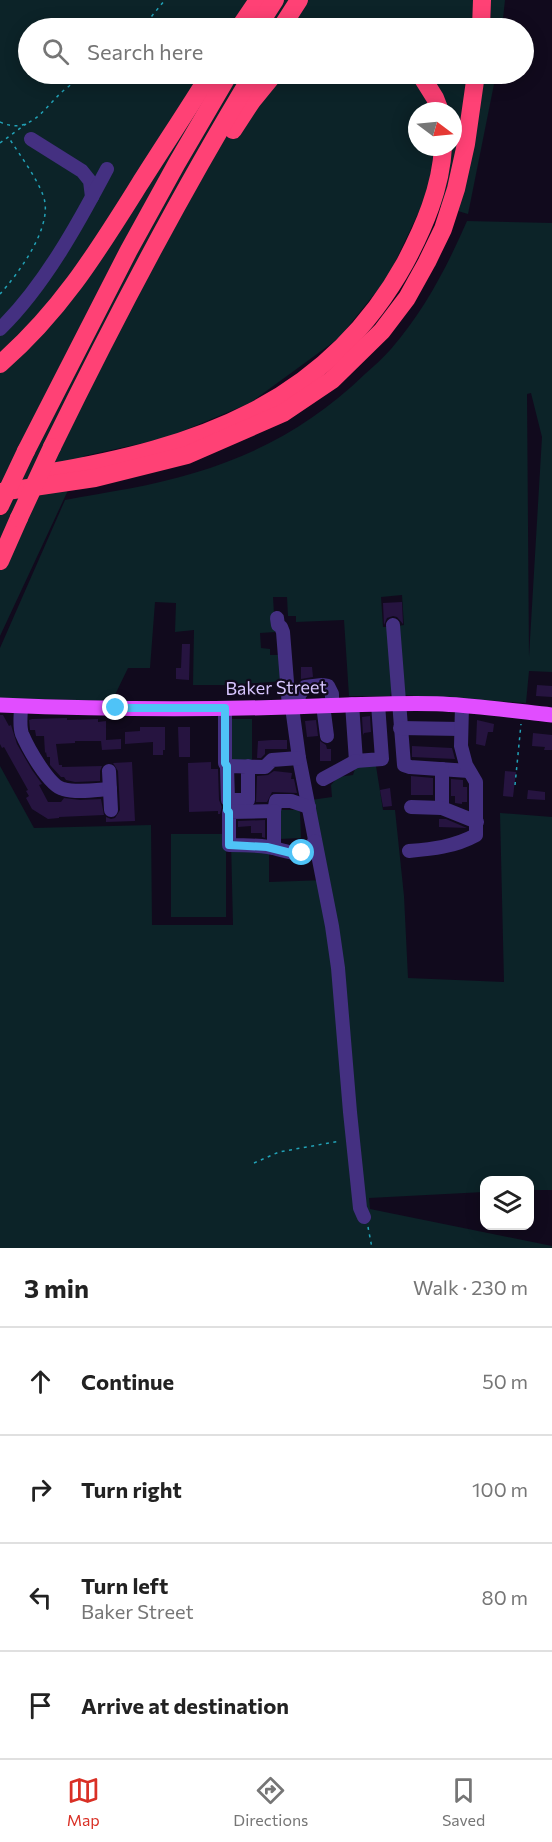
<!DOCTYPE html>
<html lang="en">
<head>
<meta charset="utf-8">
<style>
	:root { --surface:#fff; --page:#f2f2f2; --text:#222; --muted:#767676; --line:#e0e0e0; --accent:#d93025 }
	body { margin:0; font-family:Commissioner,sans-serif; background:var(--page); color:var(--text) }
	.controls { position:absolute; right:18px; bottom:18px; display:grid; overflow:hidden; border-radius:12px; box-shadow:0 3px 15px #0003 }
	.controls button { width:54px; height:54px; display:grid; place-items:center; padding:0; border:0; border-bottom:2px solid var(--line); background:var(--surface); color:var(--text); font:30px sans-serif }
	.compass { position:absolute; left:408px; top:102px; width:54px; height:54px; border-radius:50%; background:var(--surface); box-shadow:0 3px 15px #0003; rotate:106deg }
	.stop { position:absolute; width:18px; height:18px; margin:-14px; border:4px solid #4fc3f7; border-radius:50%; background:#fff }
	.stop.end { background:#4fc3f7; border-color:#fff; box-shadow:0 2px 6px #0008 }
	.list { margin:0; padding:0; list-style:none }
	h2 { display:flex; justify-content:space-between; align-items:center; height:78px; margin:0; padding:0 24px; font-size:26px }
	h2 small { font-size:20px; font-weight:400; color:var(--muted) }
	.list li { display:grid; grid-template-columns:39px 1fr auto; gap:18px; align-items:center; box-sizing:border-box; height:108px; padding:0 24px; border-top:2px solid var(--line) }
	.list b { display:block; font-size:22px; white-space:nowrap }
	.list p { margin:0; font-size:20px; white-space:nowrap; color:var(--muted) }
	.list em { font-size:20px; font-style:normal; color:var(--muted) }
	.icon { flex:none; width:33px; height:33px; fill:none; stroke:currentColor; stroke-width:2; stroke-linecap:round; stroke-linejoin:round }
	.map { position:relative; flex:none; width:552px; height:1248px; overflow:hidden }
	.search { position:absolute; background:var(--surface); box-shadow:0 3px 15px #0003; left:18px; right:18px; top:18px; height:66px; display:flex; align-items:center; gap:15px; box-sizing:border-box; padding:0 21px; border-radius:33px; color:var(--muted); font-size:22px }
	.sheet { height:510px; background:var(--surface) }
	nav { display:flex; justify-content:space-around; align-items:center; box-sizing:border-box; height:84px; border-top:2px solid var(--line); background:var(--surface); font-size:16px; color:var(--muted) }
	nav a { display:grid; justify-items:center; gap:3px }
	nav .on { color:var(--accent) }
	.map>svg:first-child { display:block }
</style>
</head>
<body>
<div class="map">
<svg width="552" height="1248" viewBox="0 0 552 1248">
	<rect width="100%" height="100%" fill="#110a1d"/>
	<g fill="#0c2328" fill-rule="evenodd">
		<path d="M0,0H505L502,28H28V74H496L468,214L424,201L388,277L339,338L250,403L166,438L84,456L0,636ZM417,111H453V147H417Z"/>
		<path d="M467,221L552,223V672L529,671L526,703L403,695L398,626L404,625L402,595L381,597L383,627H390L393,686L390,696H349L344,620L296,622V616H288L287,597H273L275,632L260,633L261,648L270,649V655H283L284,681L228,685H193L194,630L175,632L176,603L155,602L150,668H128L112,701L0,698V648L65,500C108,492 152,486 194,473C261,453 314,423 365,374C374,366 383,358 391,349C424,311 447,267 467,221ZM531,393L542,437L529,657L527,394Z"/>
		<rect x="229" y="719" width="23" height="44"/>
		<polygon points="0,766 34,828 151,825 152,925 233,925 231,841 269,842 269,882 327,880 311,800 332,797 331,785 338,777 353,775 356,766 376,766 383,810 395,810 404,896 408,978 504,982 500,813 552,817 552,1190 530,1190 530,1180 484,1180 484,1192 369,1198 370,1209 552,1246 552,1248 0,1248"/>
		<polygon points="279,810 299,810 300,813 301,838 279,839"/>
		<rect x="171" y="834" width="55" height="83"/>
	</g>
	<g fill="#261440">
		<polygon points="402,602 403,624 397,617 393,616 387,618 384,625 383,603"/>
		<polygon points="182,644 190,644 189,680 176,679 176,668 181,668"/>
		<polygon points="301,667 312,667 313,677 301,679"/>
		<polygon points="537,685 552,686 552,697 536,696"/>
		<polygon points="0,715 3,715 9,726 11,725 17,744 32,770 42,784 39,785 48,802 61,802 64,798 80,800 101,799 104,815 59,817 59,818 48,819 32,809 26,798 29,796 26,791 28,790 4,747 2,748 0,744"/>
		<polygon points="370,716 371,732 364,733 363,735 362,717"/>
		<polygon points="67,718 67,720 98,719 98,722 106,721 106,740 121,739 121,749 102,750 101,741 75,741 75,743 56,744 59,765 62,765 62,767 102,766 100,771 100,781 75,782 66,780 64,777 61,777 50,765 50,757 47,757 46,752 45,753 44,736 36,736 35,730 30,730 29,720 32,719"/>
		<polygon points="316,720 318,736 307,737 305,721"/>
		<polygon points="477,720 494,724 493,732 488,732 485,746 476,744"/>
		<polygon points="140,727 165,727 165,750 163,750 163,755 153,755 153,742 125,744 125,732 140,731"/>
		<polygon points="178,727 190,727 190,757 179,757"/>
		<polygon points="533,733 552,735 552,750 544,750 545,747 532,746"/>
		<polygon points="272,740 287,740 287,749 265,749 265,754 261,758 257,758 258,741"/>
		<polygon points="320,741 326,745 327,749 331,749 331,761 320,761"/>
		<polygon points="412,746 452,748 455,759 412,757"/>
		<polygon points="132,762 135,821 106,822 106,817 111,819 115,818 120,810 118,771 113,763"/>
		<polygon points="211,762 211,769 218,769 219,800 222,807 220,814 218,814 218,811 189,812 188,763"/>
		<polygon points="274,771 292,773 291,779 294,779 297,793 272,792 267,802 256,802 257,776 268,775"/>
		<polygon points="505,771 516,772 513,797 503,796"/>
		<polygon points="411,776 433,778 433,795 411,795"/>
		<polygon points="451,779 463,780 463,787 467,787 467,802 462,802 462,804 455,803 455,796 451,796"/>
		<polygon points="390,788 392,806 383,807 380,790"/>
		<polygon points="528,790 545,792 545,800 527,799"/>
		<polygon points="439,819 446,819 467,828 439,827"/>
		<polygon points="265,820 265,838 262,837 262,833 251,833 251,826 238,827 238,821"/>
	</g>
	<g fill="none" stroke-linecap="round" stroke-linejoin="round">
		<g stroke="#22a2b7" stroke-width="1.5" stroke-dasharray="3 4.5" stroke-linecap="butt">
			<polyline points="142,28 165,0"/>
			<path d="M0,122C30,136 44,108 63,91C71,84 79,79 87,74"/>
			<polyline points="0,143 26,124"/>
			<path d="M0,294C18,274 49,232 45,203C43,186 19,154 9,138"/>
			<polyline points="515,785 521,724"/>
			<polyline points="254,1163 279,1152 340,1141"/>
			<polyline points="368,1227 372,1248"/>
		</g>
		<g stroke="#443081" stroke-width="14">
			<polyline points="31,139 82,171 90,181 92,197"/>
			<path d="M0,329C44,286 78,224 107,169"/>
			<polyline points="277,618 278,625 281,627 283,632 289,707"/>
			<polyline points="393,625 404,765 410,767 469,771"/>
			<polyline points="352,704 356,761 382,759 378,704"/>
			<polyline points="323,705 327,736"/>
			<path d="M21,706C21,715 19,726 22,734C28,748 49,786 63,789C77,793 95,790 110,789"/>
			<polyline points="292,707 299,758 332,926 338,968 350,1112 360,1208 364,1217"/>
			<polyline points="298,707 299,695 305,687 322,685 328,686 332,694 332,705"/>
			<polyline points="225,708 225,763 227,766"/>
			<polyline points="400,728 461,729"/>
			<polyline points="248,766 248,800 228,800 227,766 265,767 272,760 299,758"/>
			<polyline points="442,769 442,808 477,822"/>
			<polyline points="109,771 111,810"/>
			<polyline points="323,779 356,761"/>
			<path d="M309,807L291,801H276L274,811L229,812V845C242,845 255,845 268,847C288,850 301,862 315,841"/>
			<polyline points="411,807 442,808"/>
			<polyline points="274,811 274,848"/>
			<path d="M409,851C432,849 454,847 476,835V782L466,765L461,746L462,706"/>
		</g>
		<path stroke="#e14dff" stroke-width="15" d="M0,705C96,709 192,710 288,707C340,706 391,702 443,704C479,706 516,711 552,715"/>
		<g stroke="#ff4175" stroke-width="18">
			<polyline points="239,28 258,0"/>
			<polyline points="257,28 275,0"/>
			<polyline points="281,28 299,0"/>
			<polyline points="481,28 482,0"/>
			<polyline points="420,74 435,98 440,111"/>
			<polyline points="233,130 252,101 274,74"/>
			<path d="M0,364C61,311 97,252 139,185C163,147 187,111 210,74"/>
			<path d="M52,447C114,320 180,194 253,74"/>
			<polyline points="26,451 129,250 177,163 229,74"/>
			<path d="M46,473C196,448 327,404 405,263C424,227 441,188 443,147"/>
			<polyline points="0,492 95,478 187,455 283,413 332,380 382,331 407,298 427,262 443,229 456,189 466,144 476,74"/>
			<polyline points="0,561 19,518"/>
		</g>
		<g stroke="#ff4175" stroke-width="18">
			<polyline points="0,506 26,451"/>
			<polyline points="19,518 52,447"/>
		</g>
	</g>
	<g fill="none" stroke-linecap="round" stroke-linejoin="round">
		<polyline stroke="#4fc3f7" stroke-width="8" points="116,708 225,708 225,763 227,766 227,810 229,812 229,845 267,847 291,853 302,853"/>
	</g>
	<g text-anchor="middle" dominant-baseline="central" stroke-width="4.5" stroke-linejoin="round" paint-order="stroke">
		<g font-size="18" fill="#d8c6ff" stroke="#110a1d">
			<text transform="translate(276 687) rotate(-1)">Baker Street</text>
		</g>
	</g>
</svg>
<div class="controls">
<button><svg class="icon" aria-label="layers" viewBox="0 0 24 24"><path d="M12 4l9 5-9 5-9-5zM3 14l9 5 9-5"/></svg></button>
</div>
<svg class="compass" viewBox="-18 -18 36 36"><path d="M0-13l5 13h-10z" fill="#e53935"/><path d="M0 13l5-13h-10z" fill="#767676"/></svg>
<div class="stop" style="left:302px;top:853px"></div>
<div class="stop end" style="left:116px;top:708px"></div>
<div class="search"><svg class="icon" aria-label="search" viewBox="0 0 24 24"><circle cx="10" cy="10" r="6"/><path d="M15 15l6 6"/></svg>Search here</div>
</div>
<section class="sheet">
<h2>3 min<small>Walk · 230 m</small></h2>
<ul class="list">
<li><svg class="icon" aria-label="ahead" viewBox="0 0 24 24"><path d="M12 20V5M6 11l6-6 6 6"/></svg><div><b>Continue</b></div><em>50 m</em></li>
<li><svg class="icon" aria-label="right" viewBox="0 0 24 24"><path d="M7 20v-9h11M14 6l5 5-5 5"/></svg><div><b>Turn right</b></div><em>100 m</em></li>
<li><svg class="icon" aria-label="left" viewBox="0 0 24 24"><path d="M17 20v-9H6M10 6l-5 5 5 5"/></svg><div><b>Turn left</b><p>Baker Street</p></div><em>80 m</em></li>
<li><svg class="icon" aria-label="arrive" viewBox="0 0 24 24"><path d="M6 21V4h12l-3 4 3 4H6"/></svg><div><b>Arrive at destination</b></div></li>
</ul>
</section>
<nav>
<a class="on"><svg class="icon" aria-label="map" viewBox="0 0 24 24"><path d="M3 6l6-2 6 2 6-2v14l-6 2-6-2-6 2zM9 4v14M15 6v14"/></svg>Map</a>
<a><svg class="icon" aria-label="directions" viewBox="0 0 24 24"><path d="M12 3l9 9-9 9-9-9zM9 14v-3h6M13 9l2 2-2 2"/></svg>Directions</a>
<a><svg class="icon" aria-label="saved" viewBox="0 0 24 24"><path d="M7 4h10v16l-5-4-5 4z"/></svg>Saved</a>
</nav>
</body>
</html>
